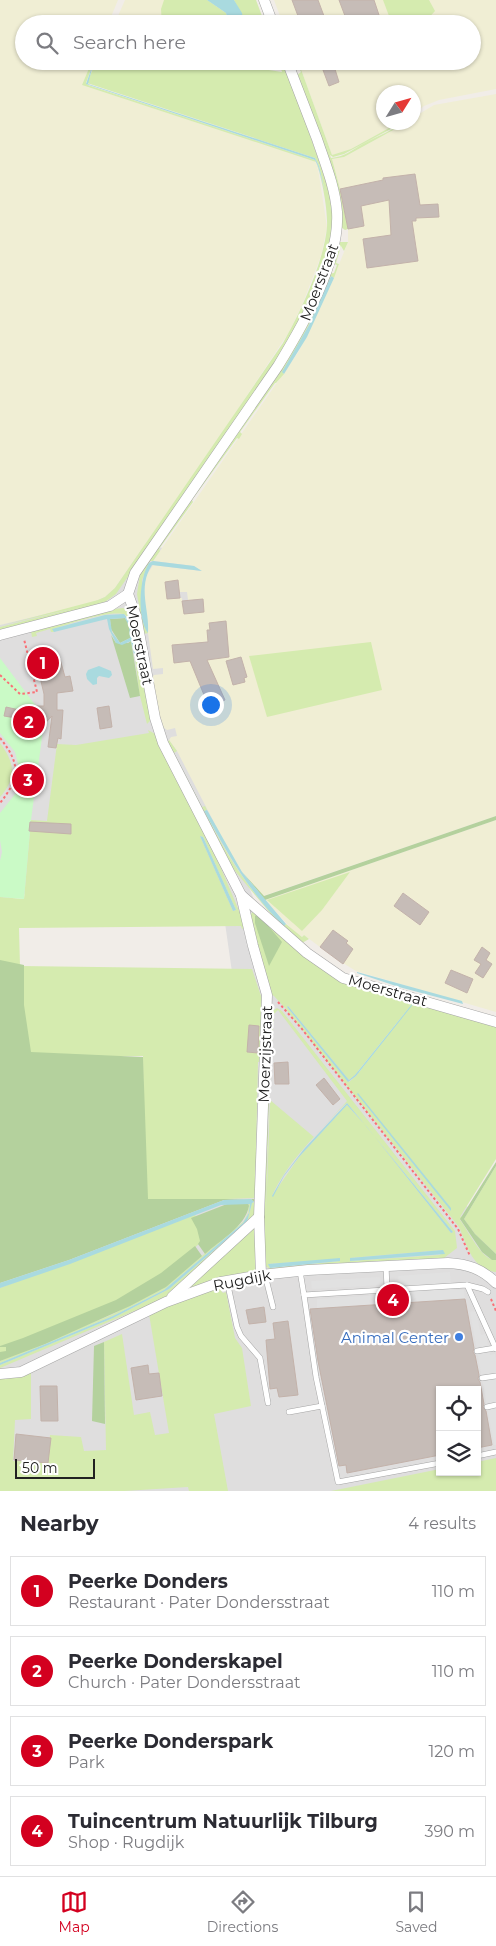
<!DOCTYPE html>
<html lang="en">
<head>
<meta charset="utf-8">
<style>
	:root { --surface:#fff; --page:#f2f2f3; --text:#2b2b33; --muted:#7c7c81; --line:#e1e1e2; --accent:#d3001f }
	body { margin:0; font-family:Montserrat,sans-serif; background:var(--page); color:var(--text) }
	.controls { position:absolute; right:15px; bottom:15px; display:grid; overflow:hidden; border-radius:0px; box-shadow:0 1px 4px #0004 }
	.controls button { width:45px; height:45px; display:grid; place-items:center; padding:0; border:0; border-bottom:1px solid var(--line); background:var(--surface); color:var(--text); font:25px sans-serif }
	.compass { position:absolute; left:376px; top:85px; width:45px; height:45px; border-radius:50%; background:var(--surface); box-shadow:0 1px 4px #0004; rotate:53deg }
	.scale { position:absolute; left:15px; bottom:12px; width:80px; box-sizing:border-box; padding-left:5px; border:2px solid #212121; border-top:0; font-size:14px; line-height:18px; white-space:nowrap; color:#212121; -webkit-text-stroke:4px #fff; paint-order:stroke }
	.you { position:absolute; left:210px; top:704px; width:18px; height:18px; margin:-12px; border:4px solid #fff; border-radius:50%; background:#1a73e8; box-shadow:0 0 0 8px #1a73e833 }
	.badge { display:grid; place-items:center; width:32px; height:32px; border-radius:50%; background:var(--accent); color:#fff; font-size:16px; font-weight:700 }
	.pin { position:absolute; translate:-50% -50%; border:2px solid #fff; box-shadow:0 1px 5px #0006 }
	.list { margin:0; padding:0; list-style:none }
	h2 { display:flex; justify-content:space-between; align-items:center; height:65px; margin:0; padding:0 20px; font-size:21px }
	h2 small { font-size:16px; font-weight:400; color:var(--muted) }
	.list li { display:grid; grid-template-columns:32px 1fr auto; gap:15px; align-items:center; box-sizing:border-box; height:70px; margin:0 10px 10px; padding:0 10px; border:1px solid var(--line); border-radius:0px }
	.list b { display:block; font-size:19px; white-space:nowrap }
	.list p { margin:0; font-size:16px; white-space:nowrap; color:var(--muted) }
	.list em { font-size:16px; font-style:normal; color:var(--muted) }
	.icon { flex:none; width:28px; height:28px; fill:none; stroke:currentColor; stroke-width:2; stroke-linecap:round; stroke-linejoin:round }
	.map { position:relative; flex:none; width:496px; height:1491px; overflow:hidden }
	.search { position:absolute; background:var(--surface); box-shadow:0 1px 4px #0004; left:15px; right:15px; top:15px; height:55px; display:flex; align-items:center; gap:12px; box-sizing:border-box; padding:0 18px; border-radius:28px; color:var(--muted); font-size:19px }
	.sheet { height:385px; background:var(--surface) }
	nav { display:flex; justify-content:space-around; align-items:center; box-sizing:border-box; height:70px; border-top:1px solid var(--line); background:var(--surface); font-size:14px; color:var(--muted) }
	nav a { display:grid; justify-items:center; gap:2px }
	nav .on { color:var(--accent) }
	.map>svg:first-child { display:block }
</style>
</head>
<body>
<div class="map">
<svg width="496" height="1491" viewBox="0 0 496 1491">
	<rect width="100%" height="100%" fill="#f1ede8"/>
	<polygon fill="#dfdede" points="139,542 249,570 270,724 191,743 288,984 496,1242 496,1459 477,1463 477,1390 440,1390 440,1471 351,1491 0,1491 0,1274 232,972 225,923 83,873 0,903 0,614"/>
	<g fill="#f0eed4" fill-rule="evenodd">
		<polygon points="0,0 118,0 108,24 24,24 24,61 92,61 82,85 313,161 316,162 319,175 327,227 321,256 302,305 289,332 230,421 115,588 105,597 91,603 0,625"/>
		<polygon points="125,0 255,0 264,24 133,24 118,16"/>
		<polygon points="274,0 292,0 301,24 283,24"/>
		<polygon points="318,0 496,0 496,89 439,100 424,106 414,113 414,92 384,92 384,122 398,123 351,149 332,155 298,61 341,61 342,64 349,61 472,61 472,24 379,24 382,22 376,7 332,24 309,24"/>
		<path d="M496,94V816L263,896L242,872L232,857L177,751L169,740L171,737L177,736L175,728L167,730L163,727L158,712L152,678L154,675L163,674V668L153,669L144,604V586L146,576L153,565L201,571L194,566L153,561L299,351L334,277L348,242V229L364,226L361,206L384,201L354,186L340,189L332,159L344,157L406,123L414,122V117L434,105ZM415,174L418,191L386,196L383,178ZM438,204V217L416,218L390,210ZM414,233L418,261L367,268L363,239ZM178,581L179,592H187L188,600L203,599L204,611L184,614L182,598L167,599L166,582ZM225,621L229,654L213,656V659L174,663L172,646L211,641L208,640L207,630H210L209,623ZM241,657L247,677L244,678L245,682L233,685L226,661Z"/>
		<path d="M496,820V1012L356,971L343,963L353,949L346,943L348,941L333,930L320,947L304,935L302,937L291,928L265,900ZM404,893L429,912L419,925L394,906ZM451,970L472,979L467,993L445,983Z"/>
	</g>
	<g fill="#d5ebaf" fill-rule="evenodd">
		<polygon points="164,0 207,0 226,13 229,24 162,24 161,9"/>
		<polygon points="234,0 256,0 265,24 244,24 244,20"/>
		<polygon points="383,0 429,0 435,11 423,24 392,24"/>
		<path d="M92,61H94L86,83L88,85L315,160L318,166L325,192L319,166L315,158L87,83L96,61H210L282,72L281,69L221,61H279L280,64L281,61H284L332,198L333,234L317,285L286,347L116,594L105,602L0,630V627L88,605L0,626L98,600L105,597L115,588L283,343C300,313 324,262 327,227C328,210 322,178 316,162L82,85Z"/>
		<path d="M291,61H298L332,155L351,149L398,123H402L344,154L333,157L330,155L319,126L331,158C344,157 352,150 363,144C377,137 392,129 406,123L344,157L332,159L340,189L348,229L345,230L341,227L297,75L301,72L297,63H292Z"/>
		<polygon points="339,242 348,242 344,251 341,246 336,263 339,264 334,278 331,276 329,281 309,325 283,373 284,374 276,383 275,383 240,432 242,434 239,439 237,438 192,500 193,502 159,549 160,551 153,561 150,561 142,580 148,633 144,634 137,594 140,574 254,407 328,274 334,273 337,265 332,263"/>
		<path d="M123,608L131,611L151,720L147,724L139,692L131,623C129,619 127,615 123,614C106,611 70,624 53,629L54,632H51L50,629L36,633L37,636L32,637L31,631L114,609Z"/>
		<polygon points="371,642 382,690 267,717 249,656"/>
		<path d="M148,730L157,735L220,866L243,920L262,989L265,1010L258,1203L254,1215L246,1226L165,1298L0,1368V1365L113,1318L169,1289L247,1222L252,1203L247,1218L243,1223L164,1290L113,1316L0,1363V1361L111,1315L162,1289L244,1221L248,1213L249,1204L254,1202L255,1198L144,1202L143,1056H23L20,966L0,962V897L24,899L31,820L47,821L57,744L76,745L149,733ZM200,836L203,837L236,910L233,911ZM241,926L242,929L244,928L261,990L263,1002L252,969L20,966L19,928ZM258,1062H261L258,1199L255,1197Z"/>
		<path d="M169,740L177,751L174,753L202,807L205,806L207,810L205,811C225,853 250,893 284,925L286,924L302,937L304,935L309,939L302,943L275,919L230,865L167,743Z"/>
		<path d="M0,743C15,763 17,778 0,797Z"/>
		<polygon points="350,872 322,910 302,931 267,900"/>
		<path d="M254,910L326,968L496,1026V1159L460,1217L463,1216L496,1161L463,1217L460,1220C468,1230 482,1261 496,1260V1272C473,1270 467,1246 459,1227L285,1008L274,996L270,994L251,924V914ZM412,1004L356,1076L349,1082L287,1007L288,1006L349,1080L355,1075Z"/>
		<path d="M277,1008L282,1011L455,1231L457,1248L444,1258L341,1263L272,1270L265,1266L263,1211L268,1067L271,1066L269,1097L266,1218L270,1100L314,1137L347,1101L278,1010L274,1014L271,1056H269L271,1012ZM347,1103L453,1232L451,1233L367,1127L347,1105L299,1157L272,1196C287,1162 318,1133 343,1106ZM443,1250L440,1255L350,1261V1258ZM340,1259V1261L271,1268L268,1264Z"/>
		<polygon points="496,1166 496,1254 475,1234 464,1219"/>
		<polygon points="195,1214 202,1241 160,1280 22,1346 0,1354 0,1288"/>
		<polygon points="256,1225 256,1272 208,1282 185,1290"/>
		<polygon points="219,1288 223,1293 226,1292 235,1338 242,1348 251,1406 214,1414 228,1491 189,1491 188,1487 124,1491 0,1491 0,1377 25,1368 31,1373 31,1419 15,1420 13,1461 48,1462 50,1435 81,1437 84,1451 106,1450 104,1342 122,1334 134,1415 150,1412 155,1435 169,1433 149,1314 189,1297"/>
		<polygon points="496,1458 496,1491 331,1491 440,1469 440,1472 477,1472 477,1462"/>
	</g>
	<g fill="#b4d19d">
		<polygon points="125,618 130,626 130,638 120,643 111,629 110,619"/>
		<polygon points="111,635 116,643 128,643 131,641 140,696 130,698"/>
		<polygon points="496,816 496,820 265,900 242,872 264,896"/>
		<polygon points="258,914 282,942 269,966 255,923 255,916"/>
		<polygon points="0,960 24,965 24,1005 31,1052 143,1057 148,1199 255,1199 254,1202 251,1199 224,1200 69,1260 0,1283"/>
		<polygon points="496,1162 496,1166 464,1219 475,1234 496,1254 496,1260 492,1260 482,1252 460,1219"/>
		<path d="M248,1203L249,1206C245,1227 220,1240 205,1254L198,1244L200,1241L197,1229L191,1218L227,1204Z"/>
		<polygon points="195,1246 202,1256 166,1287 130,1306 45,1344 0,1361 0,1352 6,1351 6,1347 0,1347 0,1346 23,1338 116,1300 161,1273"/>
		<polygon points="104,1342 105,1424 92,1421 94,1346"/>
	</g>
	<polygon fill="#cafac6" points="0,658 33,702 45,715 31,820 24,899 0,897 0,861 2,852 0,840 0,813 16,793 21,776 15,752 0,733"/>
	<g fill="#e1e1e1">
		<polygon points="450,1272 451,1290 464,1290 465,1299 417,1302 416,1298 401,1301 398,1276"/>
		<polygon points="380,1277 381,1285 312,1289 311,1281"/>
		<polygon points="379,1295 380,1302 371,1305 317,1308 317,1299"/>
		<polygon points="476,1311 481,1335 486,1334 490,1355 495,1354 496,1359 496,1445 494,1445 470,1312"/>
	</g>
	<g fill="#a9dadf" fill-rule="evenodd">
		<polygon points="207,0 234,0 242,13 244,24 229,24 226,13"/>
		<polygon points="94,61 88,84 315,158 319,166 325,192 318,166 315,160 86,84"/>
		<polygon points="331,276 334,278 307,337 284,374 282,372 309,325"/>
		<path d="M153,561L194,566L202,571L152,565C137,588 150,610 148,633C137,618 139,579 149,563Z"/>
		<path d="M124,614L131,623L136,654H134L131,641L122,645L116,643L109,629L107,619L54,632L52,629L105,615ZM125,618L129,626L130,638L120,643L112,632L110,619Z"/>
		<polygon points="99,666 111,671 112,675 109,678 99,676 97,678 97,684 93,685 87,679 86,674 88,670"/>
		<path d="M207,810L242,872L286,924L284,926C249,893 227,852 204,811Z"/>
		<polygon points="200,836 203,837 236,910 233,911"/>
		<polygon points="357,972 462,1001 463,1004 399,987 357,973"/>
		<polygon points="351,983 414,1003 356,1076 348,1082 287,1007 288,1006 349,1080 355,1075 412,1004"/>
		<polygon points="358,1093 451,1208 451,1211 357,1094"/>
		<polygon points="347,1103 453,1232 451,1233 367,1127 347,1105 299,1157 284,1176 273,1197 272,1196 284,1175 304,1149"/>
		<polygon points="251,1199 254,1202 252,1203 247,1222 169,1289 113,1318 0,1365 0,1363 113,1316 164,1290 243,1223 249,1213 250,1204 221,1205 70,1264 0,1288 0,1283 69,1260 224,1200"/>
		<polygon points="443,1250 445,1254 350,1261 350,1258"/>
		<polygon points="340,1258 340,1261 270,1268 268,1264"/>
	</g>
	<g fill="#c6bcb7" stroke="#c3b2aa">
		<polygon points="292,0 318,0 327,24 301,24"/>
		<polygon points="339,0 374,0 382,24 348,24"/>
		<polygon points="334,66 339,82 329,86 323,70"/>
		<polygon points="415,174 420,205 438,204 439,217 416,218 416,221 412,221 418,261 367,268 363,239 391,235 389,200 361,206 364,226 348,229 340,189 383,180 383,178"/>
		<polygon points="178,580 180,598 167,599 165,582"/>
		<polygon points="203,599 204,612 184,614 182,601"/>
		<polygon points="226,621 229,657 207,660 225,700 209,707 190,661 174,663 172,645 208,642 207,630 210,630 209,623"/>
		<polygon points="45,653 47,658 53,656 54,661 60,659 65,677 70,676 73,691 57,693 57,710 63,710 61,739 58,738 56,748 48,747 52,716 32,737 26,737 21,733 22,719 4,716 6,707 24,711 24,706 44,706 44,694 35,656"/>
		<polygon points="241,657 247,677 244,678 245,682 233,685 226,661"/>
		<polygon points="109,706 112,727 100,729 97,708"/>
		<polygon points="30,822 71,824 71,834 29,831"/>
		<polygon points="403,893 429,912 420,925 394,906"/>
		<polygon points="333,930 348,941 346,943 353,949 343,964 320,947"/>
		<polygon points="482,947 490,953 486,960 492,964 483,978 475,973 481,964 474,960"/>
		<polygon points="451,970 473,979 467,993 445,983"/>
		<polygon points="249,1025 259,1026 258,1053 247,1052"/>
		<polygon points="288,1062 289,1084 275,1084 274,1063"/>
		<polygon points="324,1078 340,1099 333,1105 316,1085"/>
		<polygon points="465,1299 474,1348 473,1352 475,1355 479,1375 478,1379 480,1382 484,1404 483,1407 486,1411 492,1445 477,1448 477,1390 440,1390 440,1455 347,1473 346,1465 339,1466 318,1361 310,1309"/>
		<polygon points="264,1307 266,1322 249,1324 246,1310"/>
		<polygon points="288,1321 298,1395 279,1397 277,1388 270,1389 266,1340 275,1339 273,1323"/>
		<polygon points="148,1365 149,1374 159,1373 162,1396 136,1400 131,1368"/>
		<polygon points="40,1386 57,1386 58,1421 41,1421"/>
		<polygon points="16,1434 51,1438 48,1463 14,1460"/>
	</g>
	<g fill="none" stroke-linecap="round" stroke-linejoin="round">
		<g stroke="#a5a5a5" stroke-width="6">
			<g id="service">
				<polyline points="386,1265 387,1289"/>
				<polyline points="300,1271 304,1295 467,1285 496,1349"/>
				<polyline points="265,1275 273,1307"/>
				<polyline points="227,1281 237,1327 241,1336 260,1358 268,1403"/>
				<polyline points="467,1285 483,1289 488,1292"/>
				<polyline points="304,1295 316,1377 338,1482 440,1463"/>
				<polyline points="477,1351 495,1348"/>
				<polyline points="482,1378 496,1376"/>
				<polyline points="487,1407 496,1405"/>
				<polyline points="289,1412 322,1406"/>
				<polyline points="477,1456 496,1452"/>
			</g>
		</g>
		<g stroke="#a5a5a5" stroke-width="11">
			<g id="minor">
				<polyline points="264,0 273,24"/>
				<path d="M287,61C297,87 307,113 317,139C325,163 335,187 337,212C340,262 303,325 278,366L135,573L128,594L136,616L155,718L163,743L241,895L307,953L343,978L496,1022"/>
				<polyline points="0,635 110,606 128,594"/>
				<polyline points="241,895 253,946 267,995 259,1217 261,1275"/>
				<polyline points="172,1297 259,1217"/>
				<path d="M0,1374L21,1372L166,1302L221,1282L261,1275L308,1270L448,1263C468,1264 482,1269 496,1283"/>
			</g>
		</g>
		<g stroke="#fa7076" stroke-width="2" stroke-dasharray="2.5 2.5" stroke-linecap="butt">
			<polyline points="0,675 20,694 37,692 24,639"/>
			<path d="M0,738C21,764 20,778 0,803"/>
			<polyline points="278,1002 302,1029 458,1229 470,1256"/>
			<polyline points="491,1299 496,1311"/>
		</g>
		<use href="#service" stroke="#fff" stroke-width="5"/>
		<use href="#minor" stroke="#fff" stroke-width="10"/>
	</g>
	<circle fill="#3f7fe0" stroke="#fff" stroke-width="2" cx="459" cy="1337" r="5"/>
	<g text-anchor="middle" dominant-baseline="central" stroke-width="4.5" stroke-linejoin="round" paint-order="stroke">
		<g font-size="15" fill="#212121" stroke="#fff">
			<text transform="translate(319 282) rotate(-69)">Moerstraat</text>
			<text transform="translate(140 645) rotate(78)">Moerstraat</text>
			<text transform="translate(388 990) rotate(16)">Moerstraat</text>
			<text transform="translate(265 1054) rotate(-88)">Moerzijstraat</text>
			<text transform="translate(242 1280) rotate(-11)">Rugdijk</text>
		</g>
		<g font-size="15" fill="#366cbe" stroke="#fff" text-anchor="end">
			<text x="449" y="1337">Animal Center</text>
		</g>
	</g>
</svg>
<div class="controls">
<button><svg class="icon" aria-label="locate" viewBox="0 0 24 24"><circle cx="12" cy="12" r="6"/><path d="M12 2v4M12 18v4M2 12h4M18 12h4"/></svg></button>
<button><svg class="icon" aria-label="layers" viewBox="0 0 24 24"><path d="M12 4l9 5-9 5-9-5zM3 14l9 5 9-5"/></svg></button>
</div>
<svg class="compass" viewBox="-18 -18 36 36"><path d="M0-13l5 13h-10z" fill="#e53935"/><path d="M0 13l5-13h-10z" fill="#7c7c81"/></svg>
<div class="scale">50 m</div>
<div class="you"></div>
<div class="pin badge" style="left:43px;top:663px">1</div>
<div class="pin badge" style="left:29px;top:722px">2</div>
<div class="pin badge" style="left:28px;top:780px">3</div>
<div class="pin badge" style="left:393px;top:1300px">4</div>
<div class="search"><svg class="icon" aria-label="search" viewBox="0 0 24 24"><circle cx="10" cy="10" r="6"/><path d="M15 15l6 6"/></svg>Search here</div>
</div>
<section class="sheet">
<h2>Nearby<small>4 results</small></h2>
<ul class="list">
<li><span class="badge">1</span><div><b>Peerke Donders</b><p>Restaurant · Pater Dondersstraat</p></div><em>110 m</em></li>
<li><span class="badge">2</span><div><b>Peerke Donderskapel</b><p>Church · Pater Dondersstraat</p></div><em>110 m</em></li>
<li><span class="badge">3</span><div><b>Peerke Donderspark</b><p>Park</p></div><em>120 m</em></li>
<li><span class="badge">4</span><div><b>Tuincentrum Natuurlijk Tilburg</b><p>Shop · Rugdijk</p></div><em>390 m</em></li>
</ul>
</section>
<nav>
<a class="on"><svg class="icon" aria-label="map" viewBox="0 0 24 24"><path d="M3 6l6-2 6 2 6-2v14l-6 2-6-2-6 2zM9 4v14M15 6v14"/></svg>Map</a>
<a><svg class="icon" aria-label="directions" viewBox="0 0 24 24"><path d="M12 3l9 9-9 9-9-9zM9 14v-3h6M13 9l2 2-2 2"/></svg>Directions</a>
<a><svg class="icon" aria-label="saved" viewBox="0 0 24 24"><path d="M7 4h10v16l-5-4-5 4z"/></svg>Saved</a>
</nav>
</body>
</html>
